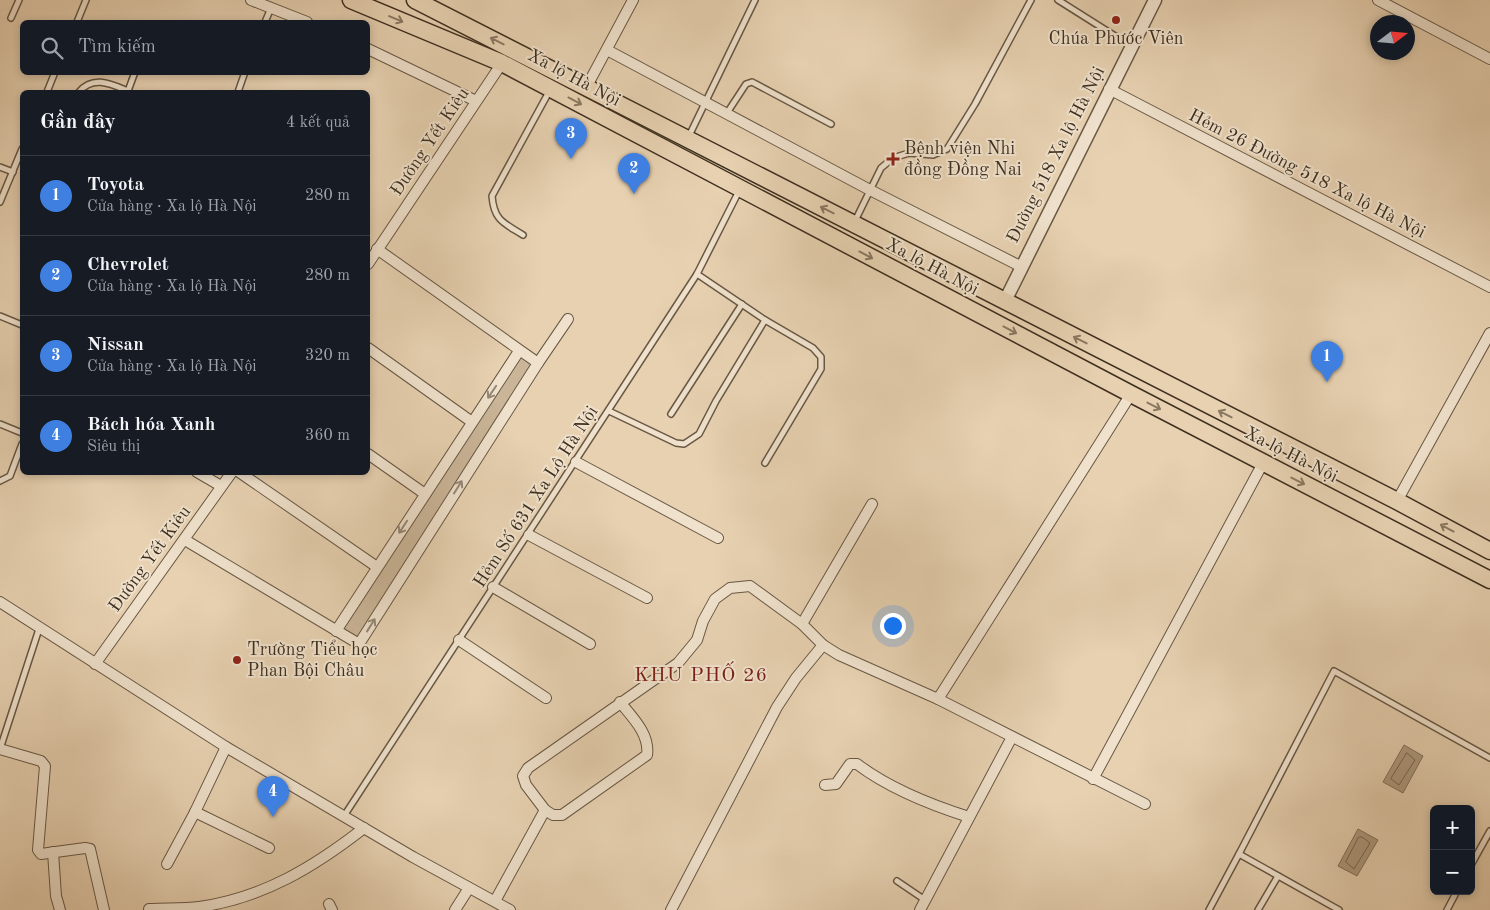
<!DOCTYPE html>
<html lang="vi">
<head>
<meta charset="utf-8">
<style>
	:root { --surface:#171b24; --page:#242831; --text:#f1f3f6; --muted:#9ea1a6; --line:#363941; --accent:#c59692 }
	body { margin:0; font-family:"Old Standard TT",serif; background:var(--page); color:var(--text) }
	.controls { position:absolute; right:15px; bottom:15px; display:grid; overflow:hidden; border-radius:8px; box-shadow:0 2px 8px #0003 }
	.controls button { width:45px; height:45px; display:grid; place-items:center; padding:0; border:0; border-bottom:1px solid var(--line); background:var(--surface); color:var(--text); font:25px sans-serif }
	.compass { position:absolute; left:1370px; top:15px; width:45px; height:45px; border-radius:50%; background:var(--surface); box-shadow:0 2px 8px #0003; rotate:74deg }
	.you { position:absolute; left:892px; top:625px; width:18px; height:18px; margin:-12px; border:4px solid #fff; border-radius:50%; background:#1a73e8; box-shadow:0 0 0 8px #1a73e833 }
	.badge { display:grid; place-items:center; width:32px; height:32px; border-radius:50%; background:var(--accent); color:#fff; font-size:16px; font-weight:700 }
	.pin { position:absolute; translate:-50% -41px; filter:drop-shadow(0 1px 2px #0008) }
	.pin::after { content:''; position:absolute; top:26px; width:18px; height:15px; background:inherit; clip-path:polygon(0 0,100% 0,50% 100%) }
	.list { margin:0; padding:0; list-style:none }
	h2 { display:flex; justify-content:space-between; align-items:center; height:65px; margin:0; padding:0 20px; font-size:21px }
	h2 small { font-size:16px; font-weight:400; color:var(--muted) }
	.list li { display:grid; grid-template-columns:32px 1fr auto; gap:15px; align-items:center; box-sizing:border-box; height:80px; padding:0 20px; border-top:1px solid var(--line) }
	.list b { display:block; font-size:19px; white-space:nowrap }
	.list p { margin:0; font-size:16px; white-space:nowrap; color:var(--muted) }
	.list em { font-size:16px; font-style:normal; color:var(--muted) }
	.icon { flex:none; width:28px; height:28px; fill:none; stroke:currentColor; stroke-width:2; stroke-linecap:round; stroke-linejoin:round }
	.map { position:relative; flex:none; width:1490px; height:910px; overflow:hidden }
	.search { position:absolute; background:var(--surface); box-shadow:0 2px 8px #0003; left:20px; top:20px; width:350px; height:55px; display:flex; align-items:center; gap:12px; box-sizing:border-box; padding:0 18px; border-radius:8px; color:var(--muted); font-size:19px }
	.panel { position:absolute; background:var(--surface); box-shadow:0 2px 8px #0003; left:20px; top:90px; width:350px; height:385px; border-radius:8px }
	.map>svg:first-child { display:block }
</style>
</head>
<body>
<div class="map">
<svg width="1490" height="910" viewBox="0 0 1490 910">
	<rect width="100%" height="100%" fill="#e7d1b1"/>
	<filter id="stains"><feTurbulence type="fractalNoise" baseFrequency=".004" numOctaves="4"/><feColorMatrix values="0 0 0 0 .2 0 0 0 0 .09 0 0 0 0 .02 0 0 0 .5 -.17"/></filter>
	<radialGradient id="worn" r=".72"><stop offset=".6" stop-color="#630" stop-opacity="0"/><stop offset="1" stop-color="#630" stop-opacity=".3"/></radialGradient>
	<polygon fill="#cab598" stroke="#84725c" points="521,357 532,365 357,638 342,629"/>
	<g fill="#ae9a7f" stroke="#816f59">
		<polygon points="1404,745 1423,756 1403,793 1383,782"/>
		<polygon points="1358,829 1378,840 1357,876 1338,866"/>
	</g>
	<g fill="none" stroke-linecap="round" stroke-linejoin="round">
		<g stroke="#76644f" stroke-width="1">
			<polygon points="1407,753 1415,760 1399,785 1391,779"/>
			<polygon points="1359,837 1362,837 1370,843 1354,869 1346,862"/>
		</g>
		<g stroke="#685844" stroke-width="8">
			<g id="service">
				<polyline points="1058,0 1131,46"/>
				<polyline points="11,18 19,0"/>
				<polyline points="77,22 86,0"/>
				<polyline points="265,22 271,8"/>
				<polyline points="47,92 55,72"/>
				<path d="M79,92C93,75 111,84 128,91L135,72"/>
				<polyline points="238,92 245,72"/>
				<polyline points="727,113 746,84 752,82 831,124"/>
				<polyline points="688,138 755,0"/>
				<polyline points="0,167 13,172"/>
				<polyline points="0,202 22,149"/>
				<polyline points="855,221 881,168 893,158 909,153 933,155 947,149 975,104 1031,0"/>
				<path d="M523,235C504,223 494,221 492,196L550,90"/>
				<polyline points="697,274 765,320 813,348 821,357 821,369 765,463"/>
				<polyline points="0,316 22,325"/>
				<polyline points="609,411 676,443 684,444 699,434 716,401 765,320"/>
				<polyline points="671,414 742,304"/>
				<polyline points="0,424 22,433"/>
				<polyline points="0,481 10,476 22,444"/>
				<polyline points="0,749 39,629"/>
				<polyline points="344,816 697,274 739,191"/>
				<polyline points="1239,854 1334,671 1490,758"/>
				<polyline points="1471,865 1490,831"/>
				<polyline points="897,881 925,900"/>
				<polyline points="1209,910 1239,854 1339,910"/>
				<polyline points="1258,910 1278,876"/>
				<polyline points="1447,910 1457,891"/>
			</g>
		</g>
		<g stroke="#685844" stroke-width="12">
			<g id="minor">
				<polyline points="251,0 307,22"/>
				<polyline points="1378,0 1490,59"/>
				<polyline points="368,49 476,101"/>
				<polyline points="607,50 870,190 1020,266"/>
				<polyline points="587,86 633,0"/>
				<polyline points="1109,89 1490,287"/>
				<polyline points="368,264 502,63"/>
				<polyline points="368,348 472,422"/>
				<polyline points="538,363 568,319"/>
				<polyline points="368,454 425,494"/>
				<polyline points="576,462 718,538"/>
				<polyline points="197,472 221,486"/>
				<polyline points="239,472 377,567"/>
				<polyline points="1397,501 1490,333"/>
				<polyline points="529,535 647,598"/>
				<polyline points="185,540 359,644 538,363 377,249"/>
				<polyline points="493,587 590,644"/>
				<polyline points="0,602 226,747 413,857 510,910"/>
				<polyline points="802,624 872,504"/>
				<polyline points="336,631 519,351"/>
				<polyline points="459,640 546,698"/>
				<polyline points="95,664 232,472"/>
				<polyline points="938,699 1131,394"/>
				<polyline points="226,747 195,812 269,848"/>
				<polyline points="0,749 41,761 45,766 38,850 41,854 85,848 90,849 104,910"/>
				<polyline points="1093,779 1263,463"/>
				<path d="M825,785L836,784L850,764H857C890,789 931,805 969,817"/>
				<path d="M545,810L553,815H562L647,755C650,734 632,717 620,702"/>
				<polyline points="53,852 56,896 60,910"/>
				<polyline points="167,864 195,812"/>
				<polyline points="495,901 545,810 526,785 523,776 528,768 678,663 697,640 703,621 715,599 730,588 750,586 802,624 823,645 839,655 938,699 1145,804"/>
				<polyline points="329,904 332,910"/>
				<path d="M149,909C166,908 183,909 199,907C263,898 314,867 364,828"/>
				<polyline points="455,910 469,888"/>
				<polyline points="671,910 777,707 796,678 823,645"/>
				<polyline points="920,910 1012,737"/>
			</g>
		</g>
		<g stroke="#685844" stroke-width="15">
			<polyline id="tertiary" points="1005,301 1155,0"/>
		</g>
		<g stroke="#3e2f1f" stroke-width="19">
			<g id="trunk">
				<polyline points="351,0 502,63 1131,394 1490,580"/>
				<polyline points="415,0 1397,501 1490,551"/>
			</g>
		</g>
		<use href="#service" stroke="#efe1cc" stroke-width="5"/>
		<use href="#minor" stroke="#efe1cc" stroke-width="10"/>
		<use href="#tertiary" stroke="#efe1cc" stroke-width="12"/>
		<use href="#trunk" stroke="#e7d1b1" stroke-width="16"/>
	</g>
	<defs><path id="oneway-shaft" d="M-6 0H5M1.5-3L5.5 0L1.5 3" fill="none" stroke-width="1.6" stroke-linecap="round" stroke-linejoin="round" transform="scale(1.25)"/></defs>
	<g stroke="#8a7861">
		<use href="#oneway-shaft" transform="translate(396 19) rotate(23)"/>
		<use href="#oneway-shaft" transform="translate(497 41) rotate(-153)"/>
		<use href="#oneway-shaft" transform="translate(575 101) rotate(28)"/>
		<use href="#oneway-shaft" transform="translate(827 210) rotate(-153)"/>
		<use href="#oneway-shaft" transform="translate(866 255) rotate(28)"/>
		<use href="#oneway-shaft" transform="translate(1010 330) rotate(28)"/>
		<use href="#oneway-shaft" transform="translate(1080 340) rotate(-153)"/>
		<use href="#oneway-shaft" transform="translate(1154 406) rotate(27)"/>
		<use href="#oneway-shaft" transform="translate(1225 414) rotate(-153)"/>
		<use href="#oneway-shaft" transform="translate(1298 481) rotate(27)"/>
		<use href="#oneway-shaft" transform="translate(1447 528) rotate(-152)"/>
	</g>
	<g stroke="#968876">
		<use href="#oneway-shaft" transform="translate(492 392) rotate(124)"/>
		<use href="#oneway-shaft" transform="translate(458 487) rotate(-58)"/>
		<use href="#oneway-shaft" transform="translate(403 527) rotate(123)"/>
		<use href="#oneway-shaft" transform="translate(371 625) rotate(-58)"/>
	</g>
	<g fill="#8f2418" stroke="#efe1cc" stroke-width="2">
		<circle cx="1116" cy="20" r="5"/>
		<path d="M890.5 151.5h5v5h5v5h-5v5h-5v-5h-5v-5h5z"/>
		<circle cx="237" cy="660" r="5"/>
	</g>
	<g text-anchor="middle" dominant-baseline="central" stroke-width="4" stroke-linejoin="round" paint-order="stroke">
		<g font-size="18" fill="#3e2f1f" stroke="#efe1cc" text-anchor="start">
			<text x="1116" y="39" text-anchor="middle">Chúa Phước Viên</text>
			<text x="904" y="149">Bệnh viện Nhi<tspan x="904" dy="21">đồng Đồng Nai</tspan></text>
			<text x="247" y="650">Trường Tiểu học<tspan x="247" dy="21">Phan Bội Châu</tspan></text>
		</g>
		<g font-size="18" fill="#3e2f1f" stroke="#efe1cc">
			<text transform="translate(574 78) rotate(28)">Xa lộ Hà Nội</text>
			<text transform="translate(430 142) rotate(-56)">Đường Yết Kiêu</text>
			<text transform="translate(1056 155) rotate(-63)">Đường 518 Xa lộ Hà Nội</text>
			<text transform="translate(1307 174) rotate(27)">Hẻm 26 Đường 518 Xa lộ Hà Nội</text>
			<text transform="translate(932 267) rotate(28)">Xa lộ Hà Nội</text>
			<text transform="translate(1291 455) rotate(27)">Xa lộ Hà Nội</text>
			<text transform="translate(536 497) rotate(-57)">Hẻm Số 631 Xa Lộ Hà Nội</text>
			<text transform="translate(150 559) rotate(-54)">Đường Yết Kiêu</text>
		</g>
		<g font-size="20" letter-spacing="1" fill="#7a1f14" stroke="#efe1cc">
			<text x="701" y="676">KHU PHỐ 26</text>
		</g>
	</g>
	<rect width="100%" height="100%" filter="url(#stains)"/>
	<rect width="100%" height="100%" fill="url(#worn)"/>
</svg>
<div class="controls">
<button>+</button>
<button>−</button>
</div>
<svg class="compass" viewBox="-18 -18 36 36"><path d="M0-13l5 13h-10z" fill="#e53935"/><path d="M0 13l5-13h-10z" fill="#9ea1a6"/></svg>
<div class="you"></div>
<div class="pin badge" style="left:1327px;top:382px;background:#3f7fe0">1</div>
<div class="pin badge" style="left:634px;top:194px;background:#3f7fe0">2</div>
<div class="pin badge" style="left:571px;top:159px;background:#3f7fe0">3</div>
<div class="pin badge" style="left:273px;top:817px;background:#3f7fe0">4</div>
<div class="search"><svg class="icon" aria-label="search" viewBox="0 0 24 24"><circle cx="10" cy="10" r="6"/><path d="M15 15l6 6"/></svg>Tìm kiếm</div>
<section class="panel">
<h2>Gần đây<small>4 kết quả</small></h2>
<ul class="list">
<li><span class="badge" style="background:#3f7fe0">1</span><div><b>Toyota</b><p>Cửa hàng · Xa lộ Hà Nội</p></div><em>280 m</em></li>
<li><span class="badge" style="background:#3f7fe0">2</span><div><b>Chevrolet</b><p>Cửa hàng · Xa lộ Hà Nội</p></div><em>280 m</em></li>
<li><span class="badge" style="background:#3f7fe0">3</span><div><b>Nissan</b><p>Cửa hàng · Xa lộ Hà Nội</p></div><em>320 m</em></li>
<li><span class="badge" style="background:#3f7fe0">4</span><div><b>Bách hóa Xanh</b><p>Siêu thị</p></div><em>360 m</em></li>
</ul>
</section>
</div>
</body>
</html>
